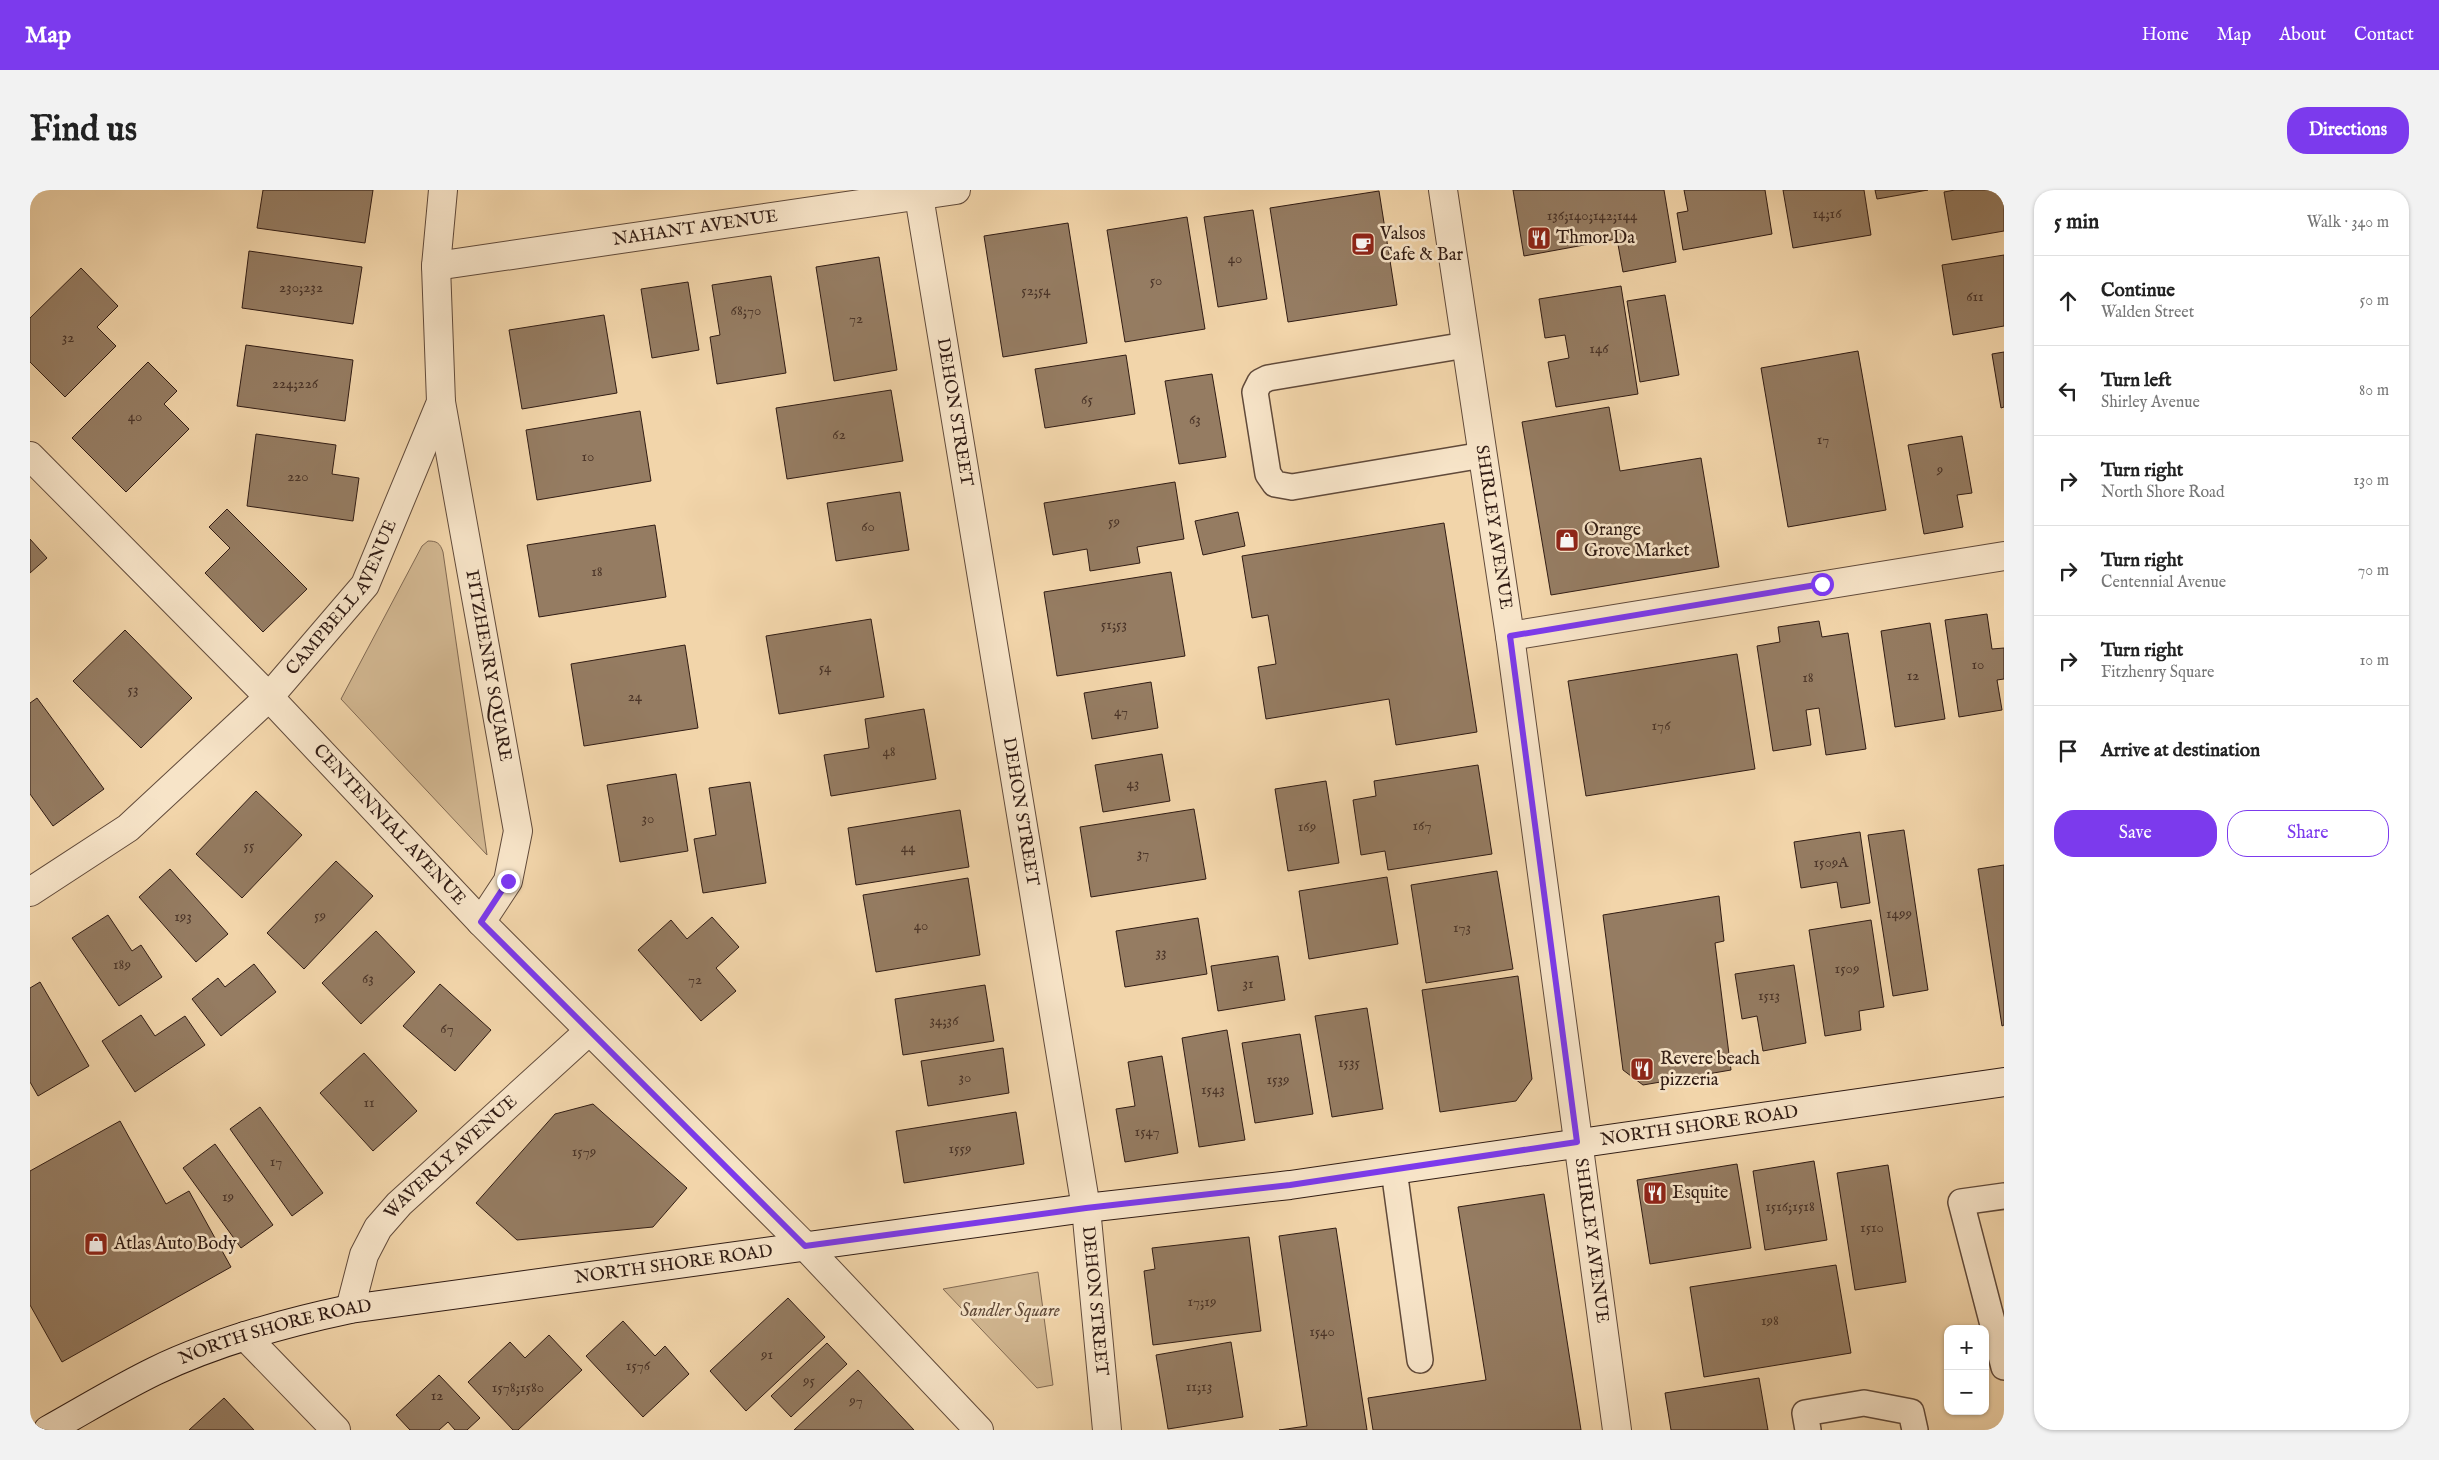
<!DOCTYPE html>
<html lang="en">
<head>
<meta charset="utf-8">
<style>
	:root { --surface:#fff; --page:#f2f2f2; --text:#222; --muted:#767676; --line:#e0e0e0; --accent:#7c3aed }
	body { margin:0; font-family:"IM FELL English",serif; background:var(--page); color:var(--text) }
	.controls { position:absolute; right:15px; bottom:15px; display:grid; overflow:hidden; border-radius:10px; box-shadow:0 1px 4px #0004 }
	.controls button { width:45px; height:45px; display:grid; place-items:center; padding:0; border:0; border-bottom:1px solid var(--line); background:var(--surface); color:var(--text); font:25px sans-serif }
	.stop { position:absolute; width:15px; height:15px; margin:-11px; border:4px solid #7c3aed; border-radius:50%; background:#fff }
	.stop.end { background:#7c3aed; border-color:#fff; box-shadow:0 1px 5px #0008 }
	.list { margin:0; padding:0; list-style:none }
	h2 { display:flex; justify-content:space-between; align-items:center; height:65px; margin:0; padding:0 20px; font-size:21px }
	h2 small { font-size:16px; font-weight:400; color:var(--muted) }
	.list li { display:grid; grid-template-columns:32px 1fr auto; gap:15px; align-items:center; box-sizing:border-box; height:90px; padding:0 20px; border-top:1px solid var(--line) }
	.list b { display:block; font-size:19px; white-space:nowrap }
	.list p { margin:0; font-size:16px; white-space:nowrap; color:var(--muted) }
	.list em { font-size:16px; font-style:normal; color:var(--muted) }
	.actions { display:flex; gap:10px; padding:15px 20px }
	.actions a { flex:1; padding:11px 0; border:1px solid var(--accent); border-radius:20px; text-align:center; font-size:18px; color:var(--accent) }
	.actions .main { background:var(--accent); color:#fff }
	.icon { flex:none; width:28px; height:28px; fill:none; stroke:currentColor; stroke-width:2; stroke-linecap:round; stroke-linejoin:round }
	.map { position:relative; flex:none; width:1974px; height:1240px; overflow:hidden; border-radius:20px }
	header { display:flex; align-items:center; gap:30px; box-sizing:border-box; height:70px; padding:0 25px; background:var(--accent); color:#fff }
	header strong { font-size:24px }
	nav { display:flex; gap:28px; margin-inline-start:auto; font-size:18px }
	.intro { display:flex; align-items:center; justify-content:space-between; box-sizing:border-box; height:120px; padding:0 30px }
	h1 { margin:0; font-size:35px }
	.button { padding:12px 22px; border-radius:20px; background:var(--accent); color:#fff; font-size:18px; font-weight:700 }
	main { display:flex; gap:30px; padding:0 30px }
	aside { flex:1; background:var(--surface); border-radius:20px; box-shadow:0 1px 4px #0004 }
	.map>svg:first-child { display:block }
</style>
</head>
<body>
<header>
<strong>Map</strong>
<nav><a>Home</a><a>Map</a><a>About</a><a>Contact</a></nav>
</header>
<div class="intro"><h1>Find us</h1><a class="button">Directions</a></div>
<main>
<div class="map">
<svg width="1974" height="1240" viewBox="0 0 1974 1240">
	<rect width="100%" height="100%" fill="#f2d5aa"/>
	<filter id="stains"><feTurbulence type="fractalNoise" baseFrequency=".004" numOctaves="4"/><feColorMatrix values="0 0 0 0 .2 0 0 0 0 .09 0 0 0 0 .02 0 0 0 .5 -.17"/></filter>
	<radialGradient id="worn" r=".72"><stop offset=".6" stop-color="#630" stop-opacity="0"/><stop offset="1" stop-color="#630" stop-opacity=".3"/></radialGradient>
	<g fill="#d1b690" stroke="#816952">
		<path d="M398,351C407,351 410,353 413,362L457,665L311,509L392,356Z"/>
		<polygon points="1008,1082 1023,1195 1007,1198 913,1099"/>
	</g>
	<g fill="#957c62" stroke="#311c14">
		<polygon points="233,0 343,0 335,53 227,38"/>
		<polygon points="1483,0 1634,0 1646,72 1593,82 1587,49 1494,66"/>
		<polygon points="1654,0 1735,0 1742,44 1653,60 1647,23 1658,21"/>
		<polygon points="1753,0 1834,0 1841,45 1763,58"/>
		<polygon points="1845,0 1898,0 1847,9"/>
		<polygon points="1925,0 1974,0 1974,41 1922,50 1914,2"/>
		<polygon points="1349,1 1367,115 1258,132 1240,18"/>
		<polygon points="1223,20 1237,109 1188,117 1174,27"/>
		<polygon points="1157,27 1175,139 1095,152 1077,40"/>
		<polygon points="1038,33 1057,153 973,167 954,46"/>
		<polygon points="219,61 332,77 323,134 212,118"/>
		<polygon points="1974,65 1974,136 1923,145 1912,75"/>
		<polygon points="849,67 867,180 804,191 786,77"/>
		<polygon points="51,78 88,116 67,137 86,156 35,207 0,172 0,128"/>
		<polygon points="741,86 756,183 687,194 680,147 690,145 682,95"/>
		<polygon points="658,92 669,160 622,168 611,99"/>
		<polygon points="1591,96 1608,204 1526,217 1518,172 1539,168 1535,145 1515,148 1509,109"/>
		<polygon points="1635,105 1649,185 1610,192 1597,111"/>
		<polygon points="574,125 587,203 492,219 479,140"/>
		<polygon points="216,155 323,170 315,231 207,216"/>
		<polygon points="1828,161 1856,320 1758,337 1731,178"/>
		<polygon points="1974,162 1974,217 1971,218 1962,164"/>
		<polygon points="1096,165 1105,224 1015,238 1005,179"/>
		<polygon points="118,172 147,201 134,214 159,239 96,302 42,248"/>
		<polygon points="1182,184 1196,267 1149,274 1135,191"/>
		<polygon points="861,200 873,271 757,289 746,218"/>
		<polygon points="1579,217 1590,281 1671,268 1689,377 1521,405 1492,232"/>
		<polygon points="610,221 621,291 507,310 496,240"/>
		<polygon points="226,244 306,255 302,284 329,288 323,331 217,316"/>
		<polygon points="1932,246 1942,303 1927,305 1933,337 1894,344 1878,255"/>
		<polygon points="1145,292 1154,349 1107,357 1110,373 1060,381 1057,359 1023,365 1014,313"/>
		<polygon points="870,302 879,360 806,371 797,313"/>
		<polygon points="197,319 277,399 233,442 175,383 200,358 179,337"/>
		<polygon points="1208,322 1215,356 1173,365 1165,331"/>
		<polygon points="1414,333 1447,542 1366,555 1359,509 1236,529 1228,477 1246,474 1238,425 1222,428 1212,366"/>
		<polygon points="625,335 636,407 509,427 497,355"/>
		<polygon points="0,349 17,368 0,383"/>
		<polygon points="1141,382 1155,466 1027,486 1014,402"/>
		<polygon points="1957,424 1962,459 1974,458 1974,489 1967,490 1972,520 1929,527 1915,430"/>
		<polygon points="841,429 854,507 749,524 736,446"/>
		<polygon points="1789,431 1792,447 1818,443 1836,559 1796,565 1789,518 1776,520 1781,555 1743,561 1727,456 1750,452 1748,437"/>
		<polygon points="1900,433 1915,529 1865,537 1851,441"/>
		<polygon points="95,440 162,508 111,558 43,491"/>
		<polygon points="655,455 668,538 554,556 541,474"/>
		<polygon points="1707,464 1725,579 1556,606 1538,491"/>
		<polygon points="1121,492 1128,538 1062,549 1054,503"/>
		<polygon points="7,508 74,599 23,636 0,604 0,513"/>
		<polygon points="894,519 906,589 801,606 794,565 839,558 835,529"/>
		<polygon points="1132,564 1140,611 1073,622 1065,575"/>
		<polygon points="1448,575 1462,664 1358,680 1355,661 1331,665 1323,610 1346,606 1344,591"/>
		<polygon points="646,584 658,661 590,672 577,595"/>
		<polygon points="1296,591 1309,673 1258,681 1245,599"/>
		<polygon points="720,592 736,693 673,703 664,649 686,645 679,598"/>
		<polygon points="226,601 272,645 212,708 166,664"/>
		<polygon points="1164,619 1176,689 1061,707 1050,637"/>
		<polygon points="930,620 939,677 826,695 818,638"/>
		<polygon points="1874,640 1898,800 1863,806 1838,645"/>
		<polygon points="1830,642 1840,713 1811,718 1807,692 1771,698 1764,652"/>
		<polygon points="306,671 343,706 274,779 237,743"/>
		<polygon points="1974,675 1974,835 1972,836 1948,679"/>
		<polygon points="140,679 198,744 166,772 109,707"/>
		<polygon points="1467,681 1483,779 1396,793 1381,695"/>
		<polygon points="1357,687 1368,754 1279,769 1269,701"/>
		<polygon points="938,688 950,765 846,782 833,705"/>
		<polygon points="1689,706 1694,751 1685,753 1701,880 1613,895 1593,880 1573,725"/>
		<polygon points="78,725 102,761 111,755 132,787 89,816 42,748"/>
		<polygon points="682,727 709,757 686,778 706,801 671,831 608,760 641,730 657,749"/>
		<polygon points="1168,728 1177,784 1095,797 1086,741"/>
		<polygon points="1841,730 1854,817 1829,821 1831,840 1795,846 1779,740"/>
		<polygon points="346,741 385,782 331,834 292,793"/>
		<polygon points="1248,766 1255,810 1188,821 1181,776"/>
		<polygon points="224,774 246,802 191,846 162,809 188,788 195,797"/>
		<polygon points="1764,775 1776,853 1733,861 1727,826 1712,829 1705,784"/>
		<polygon points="1488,786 1502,889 1486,911 1410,922 1392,800"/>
		<polygon points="10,792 59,876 8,906 0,892 0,798"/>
		<polygon points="410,794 461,840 425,881 373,836"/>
		<polygon points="955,795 964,851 873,865 865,809"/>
		<polygon points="1337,818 1353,919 1302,927 1285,826"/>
		<polygon points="111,825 125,846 155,826 175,855 105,902 72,851"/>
		<polygon points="1197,840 1215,950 1169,957 1152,848"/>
		<polygon points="1270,844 1283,924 1225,933 1212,853"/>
		<polygon points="973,858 979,903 898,916 891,871"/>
		<polygon points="334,863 387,921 343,961 290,903"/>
		<polygon points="1132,866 1148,963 1095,972 1086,919 1105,916 1098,872"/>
		<polygon points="563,914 657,998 623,1037 487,1050 446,1013 525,924"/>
		<polygon points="230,917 293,1003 262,1026 200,939"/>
		<polygon points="986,922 994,974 874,993 866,941"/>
		<polygon points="90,931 136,1014 159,1001 201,1077 32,1172 0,1115 0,981"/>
		<polygon points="185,954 243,1035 211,1058 153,978"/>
		<polygon points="1784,971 1797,1050 1735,1060 1723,981"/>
		<polygon points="1707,974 1721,1058 1620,1074 1607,990"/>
		<polygon points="1858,975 1876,1092 1825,1100 1807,983"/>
		<polygon points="1514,1004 1551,1240 1343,1240 1338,1208 1456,1190 1428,1017"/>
		<polygon points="1306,1038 1337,1240 1249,1240 1277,1236 1249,1046"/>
		<polygon points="1219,1047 1231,1141 1123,1155 1114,1081 1125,1079 1122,1058"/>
		<polygon points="1806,1075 1821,1163 1674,1187 1660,1097"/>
		<polygon points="758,1108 795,1147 716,1221 680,1181"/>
		<polygon points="593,1131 625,1166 635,1156 659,1184 613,1227 556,1166"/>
		<polygon points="519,1145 552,1180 488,1240 483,1240 438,1192 480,1152 495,1168"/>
		<polygon points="1201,1152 1213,1227 1138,1239 1126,1165"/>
		<polygon points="797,1153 817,1174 761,1227 741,1206"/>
		<polygon points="828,1180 884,1240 764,1240"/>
		<polygon points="409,1185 450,1228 437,1240 425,1240 418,1232 409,1240 380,1240 366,1225"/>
		<polygon points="1729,1188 1738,1240 1641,1240 1635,1203"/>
		<polygon points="194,1208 224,1240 159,1240"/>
	</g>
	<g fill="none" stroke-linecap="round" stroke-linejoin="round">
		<g stroke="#614a3a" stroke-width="28">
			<g id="service">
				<polyline points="1436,155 1238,188 1230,192 1225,202 1238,284 1245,294 1262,297 1453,265"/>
				<polyline points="1364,980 1390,1170"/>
				<polyline points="1974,1006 1931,1012 1974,1177"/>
				<polyline points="1778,1240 1775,1223 1834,1213 1881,1222 1885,1240"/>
			</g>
		</g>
		<g stroke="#614a3a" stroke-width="30">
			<g id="minor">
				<path id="s1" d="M889,6L1056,1018L1077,1240"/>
				<path id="s2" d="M406,76L926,0"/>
				<path id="s3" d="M411,212L488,641L478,691L451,732"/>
				<polyline points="1480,446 1974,366"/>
				<path id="s4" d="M0,702L98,638L239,507L335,395L411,212L406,76L413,0"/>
				<path id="s5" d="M320,1119L334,1065L348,1038L369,1014L559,841"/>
				<polyline points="215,1146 306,1240"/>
			</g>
		</g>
		<g stroke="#614a3a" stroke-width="30">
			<g id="tertiary">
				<path id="s6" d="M1413,0L1480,446L1587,1240"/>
				<path id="s7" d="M0,266L239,507L451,732L775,1056L949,1240"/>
			</g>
		</g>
		<g stroke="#311c14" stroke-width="30">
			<g id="secondary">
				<path id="s8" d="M18,1240C54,1220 88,1199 125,1181C185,1152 254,1133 320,1119L1056,1018L1260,995L1974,892"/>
			</g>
		</g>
		<use href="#service" stroke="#f7e4c8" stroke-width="25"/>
		<use href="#minor" stroke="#f7e4c8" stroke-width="28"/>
		<use href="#tertiary" stroke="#f7e4c8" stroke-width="28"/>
		<use href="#secondary" stroke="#f7e4c8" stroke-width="28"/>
	</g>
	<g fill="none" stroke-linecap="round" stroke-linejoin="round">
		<polyline stroke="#7c3aed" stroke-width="6" points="478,691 451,732 775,1056 1056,1018 1260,995 1547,952 1480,446 1792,394"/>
	</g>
	<defs>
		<g id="restaurant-square" transform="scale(1.25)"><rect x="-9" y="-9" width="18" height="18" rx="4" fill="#8f2418" stroke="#f7e4c8"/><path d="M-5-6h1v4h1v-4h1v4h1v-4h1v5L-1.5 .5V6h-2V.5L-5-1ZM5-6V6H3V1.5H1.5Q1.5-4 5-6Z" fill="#fff"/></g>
		<g id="cafe-square" transform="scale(1.25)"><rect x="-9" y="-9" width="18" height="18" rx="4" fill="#8f2418" stroke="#f7e4c8"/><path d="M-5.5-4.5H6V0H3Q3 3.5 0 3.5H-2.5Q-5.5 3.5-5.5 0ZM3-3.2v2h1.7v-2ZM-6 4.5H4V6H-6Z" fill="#fff"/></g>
		<g id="shop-square" transform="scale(1.25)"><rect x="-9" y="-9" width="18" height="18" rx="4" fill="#8f2418" stroke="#f7e4c8"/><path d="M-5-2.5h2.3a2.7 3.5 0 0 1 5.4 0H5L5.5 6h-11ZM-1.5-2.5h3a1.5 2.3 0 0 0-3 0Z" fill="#fff"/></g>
	</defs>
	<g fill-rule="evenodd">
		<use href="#restaurant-square" x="1509" y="48"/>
		<use href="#cafe-square" x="1333" y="54"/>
		<use href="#shop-square" x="1537" y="350"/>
		<use href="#restaurant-square" x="1612" y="879"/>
		<use href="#restaurant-square" x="1625" y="1003"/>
		<use href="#shop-square" x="66" y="1054"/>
	</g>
	<g text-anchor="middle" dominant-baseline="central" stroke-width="5" stroke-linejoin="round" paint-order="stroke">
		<g font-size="15" fill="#4a3428">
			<text x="1797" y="23">14;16</text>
			<text x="1562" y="25">136;140;142;144</text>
			<text x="1205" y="68">40</text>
			<text x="1126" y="90">50</text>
			<text x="271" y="97">230;232</text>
			<text x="1006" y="100">52;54</text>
			<text x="1945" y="106">611</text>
			<text x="716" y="120">68;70</text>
			<text x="826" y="128">72</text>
			<text x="38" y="147">32</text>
			<text x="1569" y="158">146</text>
			<text x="265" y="193">224;226</text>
			<text x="1057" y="209">65</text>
			<text x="105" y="226">40</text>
			<text x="1165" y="229">63</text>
			<text x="809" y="244">62</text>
			<text x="1793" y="249">17</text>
			<text x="558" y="266">10</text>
			<text x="1910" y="279">9</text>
			<text x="268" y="286">220</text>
			<text x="1084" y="331">59</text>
			<text x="838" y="336">60</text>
			<text x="567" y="381">18</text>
			<text x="1084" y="434">51;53</text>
			<text x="1948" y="474">10</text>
			<text x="795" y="477">54</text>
			<text x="1883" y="485">12</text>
			<text x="1778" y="487">18</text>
			<text x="103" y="499">53</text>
			<text x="605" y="506">24</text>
			<text x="1091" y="521">47</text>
			<text x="1631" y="535">176</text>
			<text x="859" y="561">48</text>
			<text x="1103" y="593">43</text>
			<text x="618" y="628">30</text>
			<text x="1392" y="635">167</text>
			<text x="1277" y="636">169</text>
			<text x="219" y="655">55</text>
			<text x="878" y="657">44</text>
			<text x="1113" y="663">37</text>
			<text x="1801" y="672">1509A</text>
			<text x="1869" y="723">1499</text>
			<text x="290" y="725">59</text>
			<text x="153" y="726">193</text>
			<text x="891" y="735">40</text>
			<text x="1432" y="737">173</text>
			<text x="1131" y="762">33</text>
			<text x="92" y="774">189</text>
			<text x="1817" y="778">1509</text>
			<text x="338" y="788">63</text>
			<text x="665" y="789">72</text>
			<text x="1218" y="793">31</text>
			<text x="1739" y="805">1513</text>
			<text x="914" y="830">34;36</text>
			<text x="417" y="838">67</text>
			<text x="1319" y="872">1535</text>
			<text x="935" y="887">30</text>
			<text x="1248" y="889">1539</text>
			<text x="1183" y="899">1543</text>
			<text x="339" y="912">11</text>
			<text x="1117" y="941">1547</text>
			<text x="930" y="958">1559</text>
			<text x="554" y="961">1579</text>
			<text x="246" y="971">17</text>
			<text x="198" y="1006">19</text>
			<text x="1760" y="1016">1516;1518</text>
			<text x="1842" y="1037">1510</text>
			<text x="1172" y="1111">17;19</text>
			<text x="1740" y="1130">198</text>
			<text x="1292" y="1141">1540</text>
			<text x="737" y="1164">91</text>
			<text x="608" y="1175">1576</text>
			<text x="779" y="1190">95</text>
			<text x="1169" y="1196">11;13</text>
			<text x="488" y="1197">1578;1580</text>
			<text x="407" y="1205">12</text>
			<text x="826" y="1210">97</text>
		</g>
		<g font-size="18" fill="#311c14" stroke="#f7e4c8">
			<text stroke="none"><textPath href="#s2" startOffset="262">NAHANT AVENUE</textPath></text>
			<text stroke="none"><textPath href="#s1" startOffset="219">DEHON STREET</textPath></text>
			<text stroke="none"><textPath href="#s6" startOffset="341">SHIRLEY AVENUE</textPath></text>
			<text stroke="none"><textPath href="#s4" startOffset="434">CAMPBELL AVENUE</textPath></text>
			<text stroke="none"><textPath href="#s3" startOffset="268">FITZHENRY SQUARE</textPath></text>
			<text stroke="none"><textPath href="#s1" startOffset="624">DEHON STREET</textPath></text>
			<text stroke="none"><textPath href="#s7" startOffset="515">CENTENNIAL AVENUE</textPath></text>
			<text stroke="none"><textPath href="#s8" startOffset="1689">NORTH SHORE ROAD</textPath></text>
			<text stroke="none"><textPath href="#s5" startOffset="188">WAVERLY AVENUE</textPath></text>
			<text stroke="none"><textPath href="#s6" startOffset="1061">SHIRLEY AVENUE</textPath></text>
			<text stroke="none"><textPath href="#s8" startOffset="654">NORTH SHORE ROAD</textPath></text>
			<text stroke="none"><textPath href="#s1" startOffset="1119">DEHON STREET</textPath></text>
			<text stroke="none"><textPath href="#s8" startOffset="249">NORTH SHORE ROAD</textPath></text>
		</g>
		<g font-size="18" fill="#311c14" stroke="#f7e4c8" text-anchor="start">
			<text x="1350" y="44">Valsos<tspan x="1350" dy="21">Cafe &amp; Bar</tspan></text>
			<text x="1526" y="48">Thmor Da</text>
			<text x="1554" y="340">Orange<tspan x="1554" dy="21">Grove Market</tspan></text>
			<text x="1630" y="869">Revere beach<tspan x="1630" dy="21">pizzeria</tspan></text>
			<text x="1642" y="1003">Esquite</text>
			<text x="84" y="1054">Atlas Auto Body</text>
		</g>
		<g font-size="18" font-style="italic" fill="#614a39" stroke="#f7e4c8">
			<text x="980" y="1121">Sandler Square</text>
		</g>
	</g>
	<rect width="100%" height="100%" filter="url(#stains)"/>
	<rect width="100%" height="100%" fill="url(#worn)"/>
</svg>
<div class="controls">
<button>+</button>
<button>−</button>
</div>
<div class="stop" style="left:1792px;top:394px"></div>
<div class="stop end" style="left:478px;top:691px"></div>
</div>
<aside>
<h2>5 min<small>Walk · 340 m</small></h2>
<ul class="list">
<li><svg class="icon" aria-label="ahead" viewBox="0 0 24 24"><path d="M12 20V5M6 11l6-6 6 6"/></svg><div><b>Continue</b><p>Walden Street</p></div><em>50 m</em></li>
<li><svg class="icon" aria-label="left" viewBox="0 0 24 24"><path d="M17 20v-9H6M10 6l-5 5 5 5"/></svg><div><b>Turn left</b><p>Shirley Avenue</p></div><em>80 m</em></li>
<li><svg class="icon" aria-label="right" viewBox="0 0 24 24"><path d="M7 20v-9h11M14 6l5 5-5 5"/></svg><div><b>Turn right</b><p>North Shore Road</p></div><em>130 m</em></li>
<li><svg class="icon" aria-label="right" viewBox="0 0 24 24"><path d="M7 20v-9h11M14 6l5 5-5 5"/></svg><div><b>Turn right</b><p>Centennial Avenue</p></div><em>70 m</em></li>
<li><svg class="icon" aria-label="right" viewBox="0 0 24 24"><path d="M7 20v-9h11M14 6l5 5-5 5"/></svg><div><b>Turn right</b><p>Fitzhenry Square</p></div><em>10 m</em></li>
<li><svg class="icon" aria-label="arrive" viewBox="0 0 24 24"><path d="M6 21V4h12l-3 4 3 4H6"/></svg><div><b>Arrive at destination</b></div></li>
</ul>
<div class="actions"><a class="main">Save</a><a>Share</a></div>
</aside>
</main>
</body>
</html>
